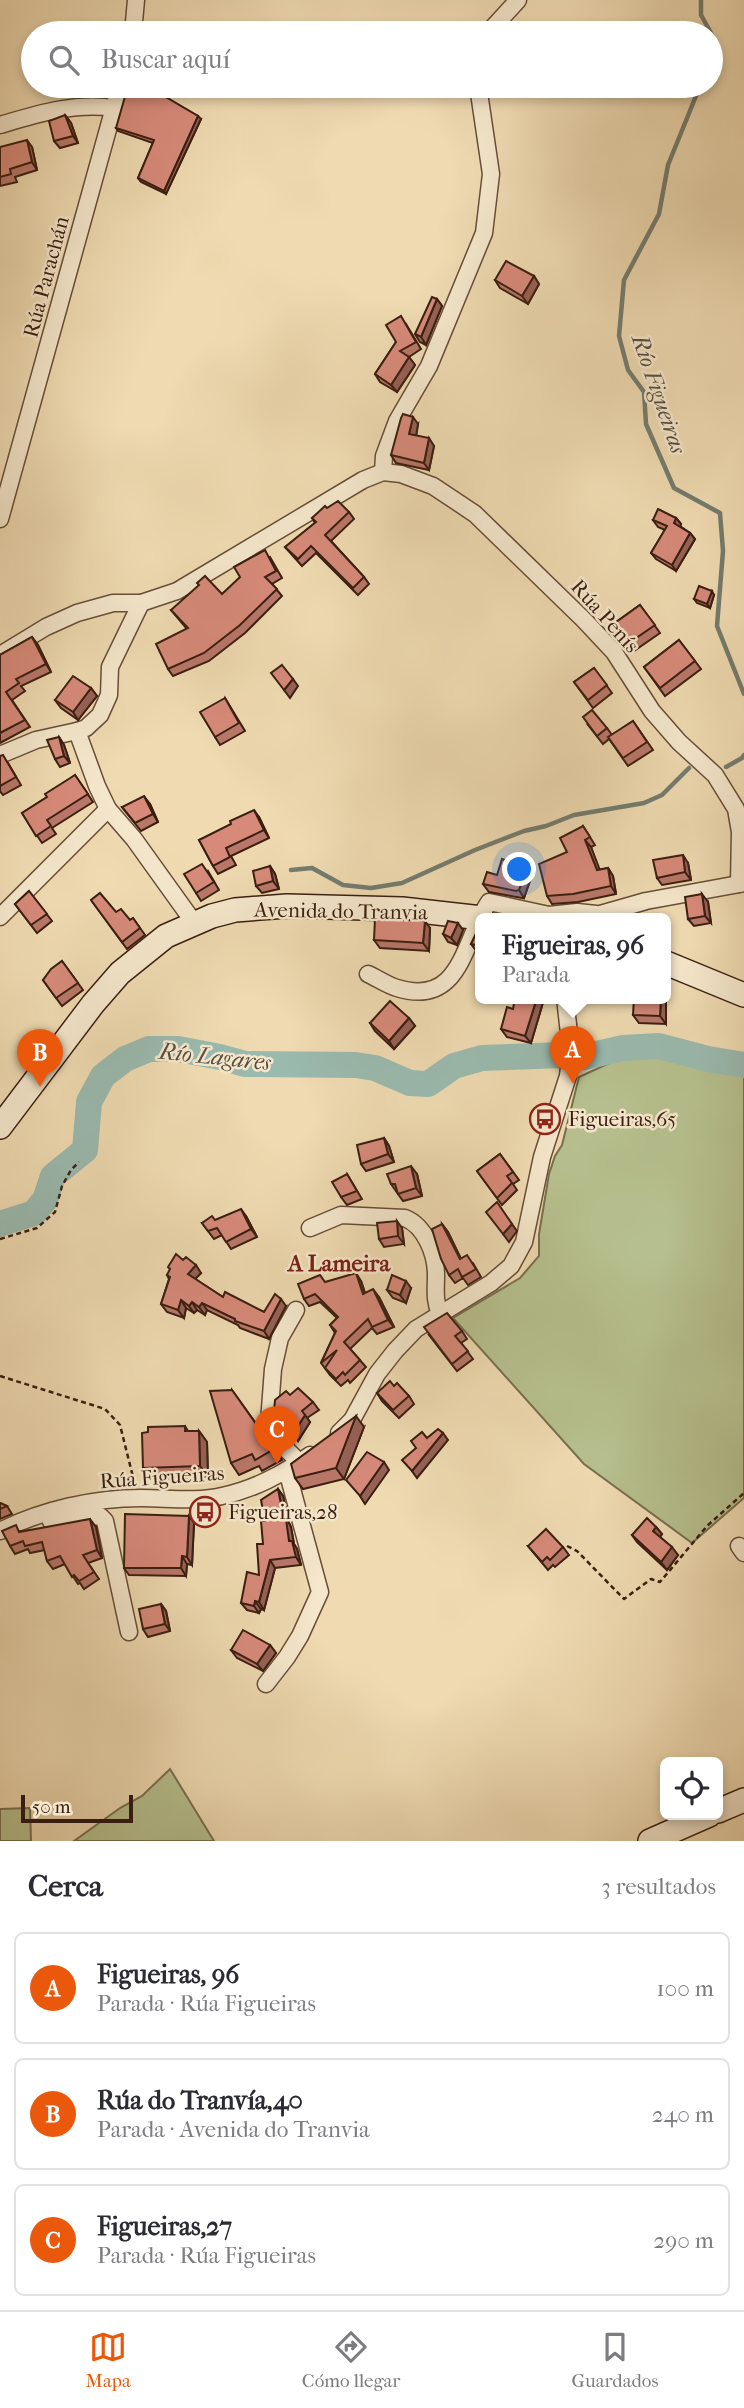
<!DOCTYPE html>
<html lang="es">
<head>
<meta charset="utf-8">
<style>
	:root { --surface:#fff; --page:#f2f2f3; --text:#2b2b33; --muted:#7c7c81; --line:#e1e1e2; --accent:#ea580c }
	body { margin:0; font-family:"IM FELL French Canon",serif; background:var(--page); color:var(--text) }
	.controls { position:absolute; right:21px; bottom:21px; display:grid; overflow:hidden; border-radius:10px; box-shadow:0 4px 10px #0003 }
	.controls button { width:63px; height:63px; display:grid; place-items:center; padding:0; border:0; border-bottom:2px solid var(--line); background:var(--surface); color:var(--text); font:35px sans-serif }
	.scale { position:absolute; left:21px; bottom:18px; width:112px; box-sizing:border-box; padding-left:7px; border:4px solid #3a1e10; border-top:0; font-size:19px; line-height:24px; white-space:nowrap; color:#3a1e10; -webkit-text-stroke:5px #f5e7cc; paint-order:stroke }
	.you { position:absolute; left:520px; top:870px; width:24px; height:24px; margin:-18px; border:5px solid #fff; border-radius:50%; background:#1a73e8; box-shadow:0 0 0 10px #1a73e833 }
	.badge { display:grid; place-items:center; width:46px; height:46px; border-radius:50%; background:var(--accent); color:#fff; font-size:23px; font-weight:700 }
	.pin { position:absolute; translate:-50% -58px; filter:drop-shadow(0 2px 4px #0008) }
	.pin::after { content:''; position:absolute; top:37px; width:24px; height:21px; background:inherit; clip-path:polygon(0 0,100% 0,50% 100%) }
	.popup { position:absolute; left:475px; top:913px; width:196px; height:91px; box-sizing:border-box; display:grid; place-content:center; border-radius:10px; background:var(--surface); filter:drop-shadow(0 2px 5px #0005); font-size:23px; white-space:nowrap; color:var(--muted) }
	.popup b { font-size:26px; color:var(--text) }
	.popup::after { content:''; position:absolute; left:50%; top:100%; margin-left:-14px; border:14px solid transparent; border-top-color:var(--surface) }
	.list { margin:0; padding:0; list-style:none }
	h2 { display:flex; justify-content:space-between; align-items:center; height:91px; margin:0; padding:0 28px; font-size:30px }
	h2 small { font-size:23px; font-weight:400; color:var(--muted) }
	.list li { display:grid; grid-template-columns:46px 1fr auto; gap:21px; align-items:center; box-sizing:border-box; height:112px; margin:0 14px 14px; padding:0 14px; border:2px solid var(--line); border-radius:10px }
	.list b { display:block; font-size:26px; white-space:nowrap }
	.list p { margin:0; font-size:23px; white-space:nowrap; color:var(--muted) }
	.list em { font-size:23px; font-style:normal; color:var(--muted) }
	.icon { flex:none; width:38px; height:38px; fill:none; stroke:currentColor; stroke-width:2; stroke-linecap:round; stroke-linejoin:round }
	.map { position:relative; flex:none; width:744px; height:1841px; overflow:hidden }
	.search { position:absolute; background:var(--surface); box-shadow:0 4px 10px #0003; left:21px; right:21px; top:21px; height:77px; display:flex; align-items:center; gap:18px; box-sizing:border-box; padding:0 24px; border-radius:38px; color:var(--muted); font-size:26px }
	.sheet { height:469px; background:var(--surface) }
	nav { display:flex; justify-content:space-around; align-items:center; box-sizing:border-box; height:98px; border-top:2px solid var(--line); background:var(--surface); font-size:19px; color:var(--muted) }
	nav a { display:grid; justify-items:center; gap:4px }
	nav .on { color:var(--accent) }
	.map>svg:first-child { display:block }
</style>
</head>
<body>
<div class="map">
<svg width="744" height="1841" viewBox="0 0 744 1841">
	<rect width="100%" height="100%" fill="#efdab1"/>
	<filter id="stains"><feTurbulence type="fractalNoise" baseFrequency=".00286" numOctaves="4"/><feColorMatrix values="0 0 0 0 .2 0 0 0 0 .09 0 0 0 0 .02 0 0 0 .5 -.17"/></filter>
	<radialGradient id="worn" r=".72"><stop offset=".6" stop-color="#630" stop-opacity="0"/><stop offset="1" stop-color="#630" stop-opacity=".3"/></radialGradient>
	<g fill="#b6c08e" stroke="#786f4f" stroke-width="2">
		<polygon points="656,1054 694,1067 744,1075 744,1498 692,1543 584,1464 453,1318 520,1278 539,1256 539,1234 549,1174 555,1156 562,1145 579,1077 616,1060"/>
		<polygon points="170,1769 214,1841 74,1841 120,1808 142,1796"/>
		<polygon points="30,1808 31,1841 0,1841 0,1809"/>
	</g>
	<g fill="none" stroke-linecap="round" stroke-linejoin="round">
		<g stroke="#747c6f" stroke-width="4.5">
			<polyline points="701,0 701,15 711,33"/>
			<polyline points="711,34 711,55"/>
			<polyline points="700,86 668,165 659,214 624,280 619,336 628,370 644,392 646,424 674,488 720,513 723,551 717,626 744,694"/>
			<polyline points="726,767 742,758 744,755"/>
			<polyline points="291,870 312,868 343,885 371,888 402,883 475,850 524,831 546,826 574,815 644,803 662,795 689,768"/>
		</g>
		<g stroke="#9abaaf" stroke-width="26">
			<polyline points="584,1057 623,1048 659,1046 708,1059 744,1065"/>
			<polyline points="0,1224 34,1213 45,1200 53,1176 85,1150 89,1102 103,1076 125,1059 149,1049 178,1049 220,1057 245,1064 356,1065 375,1068 410,1083 428,1084 454,1066 482,1058 563,1055"/>
		</g>
		<g stroke="#674d38" stroke-width="19">
			<g id="minor">
				<polyline points="133,33 136,0"/>
				<polyline points="488,33 518,0"/>
				<path d="M0,125C37,114 75,102 114,108"/>
				<polyline points="383,472 384,456 397,421 429,366 484,233 491,174 478,86"/>
				<polyline points="0,519 120,86"/>
				<polyline points="141,603 110,667 109,695 100,715 86,728 77,731 97,786 108,809 134,839 195,924"/>
				<polyline points="0,655 46,627 77,613 113,603 141,603 177,591 363,480 383,472 401,474 433,486 475,514 584,620 614,652 652,711 679,742 715,775 736,809 740,832 739,884"/>
				<polyline points="0,755 36,740 77,731"/>
				<polyline points="0,917 108,809"/>
				<polyline points="590,917 646,901 744,883"/>
				<path d="M368,974C377,978 387,985 397,988C462,1008 463,940 489,902L549,915L577,912L596,914"/>
				<path d="M310,1228L341,1215L405,1218C425,1226 436,1254 436,1275C436,1289 434,1300 440,1314"/>
				<polyline points="296,1310 280,1338 273,1369 269,1422 288,1451 299,1462"/>
				<polyline points="339,1433 352,1420 377,1374 395,1351 416,1329 491,1283 511,1266 524,1242 542,1157 568,1076 571,1051 565,998"/>
				<path d="M47,1513L52,1523C69,1525 84,1516 100,1516L105,1521L129,1632"/>
				<path d="M0,1531C42,1510 94,1498 141,1498C168,1498 197,1502 222,1496C255,1489 282,1474 310,1455"/>
				<polyline points="739,1546 744,1553"/>
				<polyline points="266,1684 287,1657 300,1636 320,1592 289,1478 283,1473"/>
			</g>
		</g>
		<g stroke="#3a1e10" stroke-width="26">
			<g id="secondary">
				<polyline points="666,963 744,995"/>
				<polyline points="0,1127 93,1004 120,973 166,936 212,916 235,910 287,906 402,909 482,918"/>
				<polyline points="718,1811 744,1800"/>
				<polyline points="650,1841 709,1815"/>
			</g>
		</g>
		<g stroke="#3a1e10" stroke-width="2.5" stroke-dasharray="5 3.5" stroke-linecap="butt">
			<polyline points="579,1003 600,998"/>
			<polyline points="0,1239 37,1228 55,1212 62,1186 71,1170 79,1162"/>
			<polyline points="0,1376 105,1409 120,1425 135,1485"/>
			<polyline points="567,1546 577,1551 624,1599 651,1579 660,1582 707,1526 744,1493"/>
		</g>
		<use href="#minor" stroke="#f5e7cc" stroke-width="16"/>
		<use href="#secondary" stroke="#f5e7cc" stroke-width="23"/>
	</g>
	<g fill="#b97769" stroke="#3a1e10" stroke-width="2">
		<polygon points="65,115 71,123 78,143 60,148 54,141"/>
		<polygon points="201,119 166,194 141,182 138,178 153,143 118,131 116,128"/>
		<polygon points="0,147 32,147 37,170 15,177 17,182 0,186"/>
		<polygon points="534,276 539,284 528,304 500,288 495,280"/>
		<polygon points="437,299 442,306 426,345 420,342 415,334"/>
		<polygon points="406,324 421,349 409,357 415,365 397,392 380,382 375,374 396,342"/>
		<polygon points="418,424 416,436 434,446 429,470 396,463 391,455"/>
		<polygon points="327,508 349,512 354,519 331,541 364,577 369,584 358,595 316,553 302,566 285,547 315,523 312,518"/>
		<polygon points="676,518 681,524 680,526 690,533 695,539 676,571 656,559 651,553 665,530 658,527 653,520"/>
		<polygon points="270,557 282,578 272,584 282,596 245,633 209,661 173,676 168,669 187,629 171,610 222,594"/>
		<polygon points="714,595 710,608 697,603 694,599"/>
		<polygon points="640,605 660,633 631,653 612,625"/>
		<polygon points="32,637 38,645 51,672 21,686 25,691 12,700 30,727 0,743 0,655"/>
		<polygon points="679,640 701,669 665,696 644,667"/>
		<polygon points="594,668 612,693 593,708 574,682"/>
		<polygon points="91,688 97,696 78,720 61,708 55,700"/>
		<polygon points="225,698 245,731 220,745 215,737"/>
		<polygon points="633,721 653,750 628,766 609,739 603,744 588,725 607,728 612,735"/>
		<polygon points="59,737 64,745 70,763 60,767 55,759"/>
		<polygon points="0,756 8,763 21,785 3,795 0,791"/>
		<polygon points="75,775 93,802 52,828 56,834 42,843 22,813 47,797"/>
		<polygon points="150,804 158,822 141,831 122,807"/>
		<polygon points="259,817 269,838 231,856 236,865 218,874 213,866 199,840"/>
		<polygon points="583,826 595,845 591,847 599,870 608,868 613,876 616,894 578,902 552,904 547,896 567,852"/>
		<polygon points="688,863 691,880 662,885 657,878"/>
		<polygon points="270,866 275,874 279,889 262,893 256,886"/>
		<polygon points="527,868 532,875 524,898 522,898 489,892 483,884 497,875"/>
		<polygon points="208,871 219,890 201,901 196,893"/>
		<polygon points="29,891 52,921 37,933 15,904"/>
		<polygon points="91,900 130,920 133,918 145,935 127,949"/>
		<polygon points="708,902 711,923 694,926 688,919"/>
		<polygon points="430,928 429,951 380,948 374,940"/>
		<polygon points="480,928 480,953 477,952 471,944"/>
		<polygon points="463,930 457,945 448,942 443,934"/>
		<polygon points="62,961 83,990 62,1006 43,980"/>
		<polygon points="544,999 531,1043 507,1037 501,1029"/>
		<polygon points="666,1002 666,1024 639,1023 633,1015"/>
		<polygon points="409,1018 415,1026 394,1049 375,1031 370,1023"/>
		<polygon points="384,1138 389,1146 394,1162 366,1171 361,1164"/>
		<polygon points="500,1154 519,1180 513,1184 517,1190 502,1205 477,1171"/>
		<polygon points="347,1174 362,1199 347,1205 341,1197"/>
		<polygon points="417,1174 422,1196 403,1201 391,1184"/>
		<polygon points="246,1216 257,1237 231,1249 222,1235 214,1239 202,1223"/>
		<polygon points="442,1224 448,1232 461,1259 473,1263 481,1277 468,1285 463,1278 455,1283 449,1275"/>
		<polygon points="402,1228 404,1244 384,1247 379,1239"/>
		<polygon points="183,1260 201,1273 195,1279 223,1297 264,1312 286,1306 269,1339 240,1328 238,1325 207,1310 205,1315 197,1310 194,1313 186,1308 184,1318 167,1312 161,1304 169,1279 167,1275"/>
		<polygon points="361,1281 365,1293 379,1297 394,1327 377,1334 372,1328 350,1349 366,1367 350,1383 348,1380 341,1386 330,1375 321,1363 335,1333 330,1325 337,1318 320,1302 309,1306 304,1299 325,1282"/>
		<polygon points="411,1288 406,1303 393,1298 387,1290"/>
		<polygon points="462,1331 467,1339 461,1343 473,1359 457,1371 429,1335"/>
		<polygon points="394,1386 409,1396 414,1404 399,1418 382,1401 377,1393"/>
		<polygon points="232,1390 282,1460 262,1471 259,1466 239,1475 231,1463"/>
		<polygon points="290,1395 313,1402 319,1410 307,1418 310,1422 298,1441 274,1411"/>
		<polygon points="185,1426 188,1431 199,1431 207,1442 208,1477 151,1479 143,1468"/>
		<polygon points="364,1427 344,1479 303,1489 295,1478"/>
		<polygon points="278,1489 283,1496 289,1523 291,1527 294,1544 297,1549 301,1565 275,1568 264,1610 261,1609 259,1613 247,1610 241,1603 259,1575 263,1544"/>
		<polygon points="0,1503 7,1506 12,1514 0,1519"/>
		<polygon points="189,1516 194,1523 192,1565 187,1564 186,1576 129,1575 124,1568"/>
		<polygon points="96,1527 102,1558 88,1563 99,1579 84,1589 80,1583 78,1584 65,1564 53,1569 47,1561 45,1550 30,1553 28,1549 15,1554 10,1546 20,1531"/>
		<polygon points="656,1527 662,1534 660,1537 678,1555 667,1570 637,1542 632,1535"/>
		<polygon points="528,1546 563,1547 569,1555 555,1567 553,1565 548,1570"/>
		<polygon points="161,1604 166,1611 170,1631 148,1637 143,1629"/>
		<polygon points="270,1645 276,1653 263,1671 237,1658 231,1650"/>
	</g>
	<g fill="#966155" stroke="#3a1e10" stroke-width="2">
		<polygon points="65,115 71,123 78,143 73,136"/>
		<polygon points="198,116 201,119 166,194 164,191"/>
		<polygon points="27,140 32,147 37,170 32,162"/>
		<polygon points="534,276 539,284 528,304 522,296"/>
		<polygon points="437,299 442,306 426,345 421,337"/>
		<polygon points="409,357 415,365 397,392 391,385"/>
		<polygon points="413,417 418,424 415,442 409,434"/>
		<polygon points="429,438 434,446 429,470 424,463"/>
		<polygon points="676,518 681,524 679,529 674,523"/>
		<polygon points="690,533 695,539 676,571 672,565"/>
		<polygon points="712,591 714,595 710,608 707,604"/>
		<polygon points="32,637 38,645 51,672 46,664"/>
		<polygon points="293,679 298,686 290,698 284,690"/>
		<polygon points="91,688 97,696 78,720 73,712"/>
		<polygon points="59,737 64,745 70,763 64,756"/>
		<polygon points="144,796 150,804 158,822 153,814"/>
		<polygon points="254,810 259,817 269,838 264,830"/>
		<polygon points="585,840 591,847 603,878 597,870"/>
		<polygon points="683,855 688,863 691,880 685,872"/>
		<polygon points="270,866 275,874 279,889 273,881"/>
		<polygon points="527,868 532,875 524,898 519,890"/>
		<polygon points="608,868 613,876 616,894 611,886"/>
		<polygon points="702,894 708,902 711,923 705,916"/>
		<polygon points="425,921 430,928 429,951 423,943"/>
		<polygon points="458,923 463,930 457,945 451,938"/>
		<polygon points="537,998 544,999 531,1043 525,1036"/>
		<polygon points="661,998 663,998 666,1002 666,1024 660,1016"/>
		<polygon points="409,1018 415,1026 394,1049 389,1041"/>
		<polygon points="384,1138 389,1146 394,1162 388,1154"/>
		<polygon points="411,1166 417,1174 422,1196 416,1188"/>
		<polygon points="241,1209 246,1216 257,1237 251,1229"/>
		<polygon points="397,1221 402,1228 404,1244 398,1236"/>
		<polygon points="442,1224 448,1232 465,1267 460,1259"/>
		<polygon points="512,1224 517,1231 509,1242 503,1234"/>
		<polygon points="196,1265 201,1273 193,1281 188,1274"/>
		<polygon points="356,1273 361,1281 368,1302 363,1294"/>
		<polygon points="406,1281 411,1288 406,1303 400,1295"/>
		<polygon points="373,1289 379,1297 394,1327 388,1320"/>
		<polygon points="281,1299 286,1306 269,1339 264,1331"/>
		<polygon points="181,1300 186,1308 184,1318 178,1310"/>
		<polygon points="192,1302 197,1310 194,1313 189,1306"/>
		<polygon points="202,1303 207,1310 205,1315 199,1307"/>
		<polygon points="305,1415 310,1422 298,1441 293,1434"/>
		<polygon points="356,1416 364,1427 344,1479 336,1468"/>
		<polygon points="199,1431 207,1442 208,1477 200,1466"/>
		<polygon points="443,1433 448,1440 417,1478 412,1471"/>
		<polygon points="384,1462 389,1470 365,1504 360,1496"/>
		<polygon points="278,1489 283,1496 289,1523 291,1527 294,1544 297,1549 301,1565 296,1557 289,1541"/>
		<polygon points="189,1516 194,1523 192,1565 187,1557"/>
		<polygon points="90,1519 96,1527 102,1558 97,1550"/>
		<polygon points="656,1527 662,1534 659,1538 653,1531"/>
		<polygon points="672,1547 678,1555 667,1570 661,1562"/>
		<polygon points="182,1556 187,1564 186,1576 181,1568"/>
		<polygon points="270,1560 275,1568 264,1610 259,1602"/>
		<polygon points="255,1601 261,1609 259,1613 254,1606"/>
		<polygon points="161,1604 166,1611 170,1631 165,1624"/>
		<polygon points="270,1645 276,1653 263,1671 257,1664"/>
	</g>
	<g fill="#d78a7a" stroke="#3a1e10" stroke-width="2">
		<polygon points="126,93 164,96 198,116 164,191 138,178 154,140 116,128"/>
		<polygon points="65,115 73,136 54,141 49,121"/>
		<polygon points="27,140 32,162 10,169 11,174 0,177 0,147"/>
		<polygon points="506,261 534,276 522,296 495,280"/>
		<polygon points="432,297 437,299 421,337 415,334"/>
		<polygon points="401,316 416,342 400,351 409,357 391,385 375,374 396,342 386,325"/>
		<polygon points="403,414 413,417 409,434 429,438 424,463 391,455 401,418"/>
		<polygon points="338,501 349,512 325,535 364,577 353,588 311,546 298,559 285,547 316,522 312,518 325,506 327,508"/>
		<polygon points="658,509 676,518 674,523 690,533 672,565 651,553 667,526 653,520"/>
		<polygon points="265,550 276,571 265,577 277,589 240,625 204,653 168,669 156,644 188,628 171,610 199,585 197,583 205,576 222,594 240,577 234,567"/>
		<polygon points="699,586 712,591 707,604 694,599"/>
		<polygon points="640,605 655,625 626,645 612,625"/>
		<polygon points="32,637 46,664 16,679 19,683 6,692 25,720 0,733 0,655"/>
		<polygon points="679,640 695,661 660,688 644,667"/>
		<polygon points="282,665 293,679 284,690 271,673"/>
		<polygon points="594,668 607,685 588,700 574,682"/>
		<polygon points="73,676 91,688 73,712 55,700"/>
		<polygon points="225,698 239,723 215,737 200,712"/>
		<polygon points="592,710 607,728 597,736 583,717"/>
		<polygon points="633,721 647,742 623,758 608,737"/>
		<polygon points="59,737 64,756 55,759 47,740"/>
		<polygon points="3,755 16,777 0,786 0,756"/>
		<polygon points="75,775 88,794 47,820 51,826 36,836 22,813 47,797 45,794"/>
		<polygon points="144,796 153,814 135,823 122,807"/>
		<polygon points="254,810 264,830 226,848 230,857 213,866 199,840 231,824 230,821"/>
		<polygon points="583,826 590,837 585,840 597,870 608,868 611,886 573,894 547,896 539,864 567,852 560,838"/>
		<polygon points="683,855 685,872 657,878 653,860"/>
		<polygon points="502,859 527,868 519,890 516,891 483,884 487,872 497,875"/>
		<polygon points="202,864 214,882 196,893 184,874"/>
		<polygon points="270,866 273,881 256,886 253,871"/>
		<polygon points="29,891 47,914 31,925 15,904"/>
		<polygon points="100,893 116,912 121,909 130,920 133,918 140,928 122,942 91,900"/>
		<polygon points="702,894 705,916 688,919 685,897"/>
		<polygon points="375,918 425,921 423,943 374,940"/>
		<polygon points="448,921 458,923 451,938 443,934"/>
		<polygon points="479,927 480,928 480,946 471,944"/>
		<polygon points="62,961 78,983 56,998 43,980 51,969"/>
		<polygon points="515,998 537,998 525,1036 501,1029 507,1007 513,1009"/>
		<polygon points="634,998 661,998 660,1016 633,1015"/>
		<polygon points="390,1001 409,1018 389,1041 370,1023"/>
		<polygon points="384,1138 388,1154 361,1164 357,1145"/>
		<polygon points="500,1154 513,1172 507,1176 512,1183 497,1198 477,1171"/>
		<polygon points="411,1166 416,1188 398,1194 395,1184 391,1184 387,1174"/>
		<polygon points="347,1174 357,1191 341,1197 332,1182"/>
		<polygon points="497,1202 512,1224 503,1234 486,1212"/>
		<polygon points="241,1209 251,1229 226,1242 217,1228 208,1231 202,1223 212,1216 215,1220"/>
		<polygon points="397,1221 398,1236 379,1239 377,1223"/>
		<polygon points="442,1224 460,1259 467,1255 476,1269 462,1277 458,1269 449,1275 441,1259 432,1229"/>
		<polygon points="176,1254 183,1260 186,1257 196,1265 188,1274 223,1297 225,1292 264,1312 275,1294 281,1299 264,1331 235,1321 235,1319 202,1303 199,1307 192,1302 189,1306 181,1300 178,1310 161,1304 170,1277 167,1275 170,1269 168,1267"/>
		<polygon points="356,1273 363,1294 373,1289 388,1320 372,1327 368,1319 344,1342 360,1360 345,1375 343,1372 336,1379 325,1368 337,1350 321,1363 336,1331 330,1325 338,1317 315,1294 304,1299 298,1284 320,1275 325,1282"/>
		<polygon points="392,1275 406,1281 400,1295 387,1290"/>
		<polygon points="447,1313 462,1331 455,1336 468,1351 452,1364 424,1327"/>
		<polygon points="390,1381 394,1386 397,1383 409,1396 393,1410 377,1393"/>
		<polygon points="298,1388 313,1402 302,1411 305,1415 293,1434 274,1411 275,1400 286,1391 290,1395"/>
		<polygon points="232,1390 274,1449 255,1460 252,1454 231,1463 210,1391"/>
		<polygon points="356,1416 336,1468 295,1478 291,1464"/>
		<polygon points="185,1426 185,1431 199,1431 200,1466 143,1468 142,1433 148,1432 148,1427"/>
		<polygon points="438,1429 443,1433 412,1471 402,1460 416,1448 411,1441 422,1432 427,1438"/>
		<polygon points="367,1452 384,1462 360,1496 346,1480"/>
		<polygon points="278,1489 284,1519 286,1519 289,1541 292,1541 296,1557 270,1560 259,1602 255,1601 254,1606 241,1603 247,1572 259,1575 257,1544 263,1544 261,1521 265,1521 261,1500"/>
		<polygon points="0,1503 7,1506 0,1509"/>
		<polygon points="125,1514 189,1516 187,1557 182,1556 181,1568 124,1568"/>
		<polygon points="647,1518 656,1527 653,1531 672,1547 661,1562 632,1535"/>
		<polygon points="90,1519 97,1550 83,1555 94,1572 79,1581 74,1575 72,1577 60,1556 47,1561 42,1542 25,1546 23,1541 10,1546 2,1531 16,1525 19,1532"/>
		<polygon points="546,1529 563,1547 550,1560 547,1557 542,1562 528,1546"/>
		<polygon points="161,1604 165,1624 143,1629 139,1609"/>
		<polygon points="243,1630 270,1645 257,1664 231,1650"/>
	</g>
	<defs>
		<g id="bus-ring" transform="scale(1.575)"><circle r="9.5" fill="#f5e7cc" stroke="#8f2418" stroke-width="1.5"/><path d="M-5-6H5V4H4V6H2V4H-2V6H-4V4H-5ZM-3.5-4V0h7V-4ZM-3.5 1.2v1.5H-2V1.2ZM2 1.2v1.5H3.5V1.2Z" fill="#8f2418"/></g>
	</defs>
	<g fill-rule="evenodd">
		<use href="#bus-ring" x="545" y="1119"/>
		<use href="#bus-ring" x="205" y="1512"/>
	</g>
	<g text-anchor="middle" dominant-baseline="central" stroke-width="5" stroke-linejoin="round" paint-order="stroke">
		<g font-size="21" fill="#3a1e10" stroke="#f5e7cc">
			<text transform="translate(46 277) rotate(-75)">Rúa Parachán</text>
			<text transform="translate(605 616) rotate(48)">Rúa Penís</text>
			<text transform="translate(341 911) rotate(1)">Avenida do Tranvia</text>
			<text transform="translate(162 1477) rotate(-4)">Rúa Figueiras</text>
		</g>
		<g font-size="21" fill="#3a1e10" stroke="#f5e7cc" text-anchor="start">
			<text x="568" y="1119">Figueiras,65</text>
			<text x="228" y="1512">Figueiras,28</text>
		</g>
		<g font-size="23" font-style="italic" fill="#574d40" stroke="#f5e7cc">
			<text transform="translate(659 394) rotate(71)">Río Figueiras</text>
			<text transform="translate(215 1057) rotate(6)">Río Lagares</text>
		</g>
		<g font-size="23" font-weight="bold" fill="#7a1f14" stroke="#f5e7cc">
			<text x="339" y="1263">A Lameira</text>
		</g>
	</g>
	<rect width="100%" height="100%" filter="url(#stains)"/>
	<rect width="100%" height="100%" fill="url(#worn)"/>
</svg>
<div class="controls">
<button><svg class="icon" aria-label="locate" viewBox="0 0 24 24"><circle cx="12" cy="12" r="6"/><path d="M12 2v4M12 18v4M2 12h4M18 12h4"/></svg></button>
</div>
<div class="scale">50 m</div>
<div class="you"></div>
<div class="pin badge" style="left:573px;top:1084px">A</div>
<div class="popup"><b>Figueiras, 96</b>Parada</div>
<div class="pin badge" style="left:40px;top:1087px">B</div>
<div class="pin badge" style="left:277px;top:1464px">C</div>
<div class="search"><svg class="icon" aria-label="search" viewBox="0 0 24 24"><circle cx="10" cy="10" r="6"/><path d="M15 15l6 6"/></svg>Buscar aquí</div>
</div>
<section class="sheet">
<h2>Cerca<small>3 resultados</small></h2>
<ul class="list">
<li><span class="badge">A</span><div><b>Figueiras, 96</b><p>Parada · Rúa Figueiras</p></div><em>100 m</em></li>
<li><span class="badge">B</span><div><b>Rúa do Tranvía,40</b><p>Parada · Avenida do Tranvia</p></div><em>240 m</em></li>
<li><span class="badge">C</span><div><b>Figueiras,27</b><p>Parada · Rúa Figueiras</p></div><em>290 m</em></li>
</ul>
</section>
<nav>
<a class="on"><svg class="icon" aria-label="map" viewBox="0 0 24 24"><path d="M3 6l6-2 6 2 6-2v14l-6 2-6-2-6 2zM9 4v14M15 6v14"/></svg>Mapa</a>
<a><svg class="icon" aria-label="directions" viewBox="0 0 24 24"><path d="M12 3l9 9-9 9-9-9zM9 14v-3h6M13 9l2 2-2 2"/></svg>Cómo llegar</a>
<a><svg class="icon" aria-label="saved" viewBox="0 0 24 24"><path d="M7 4h10v16l-5-4-5 4z"/></svg>Guardados</a>
</nav>
</body>
</html>
